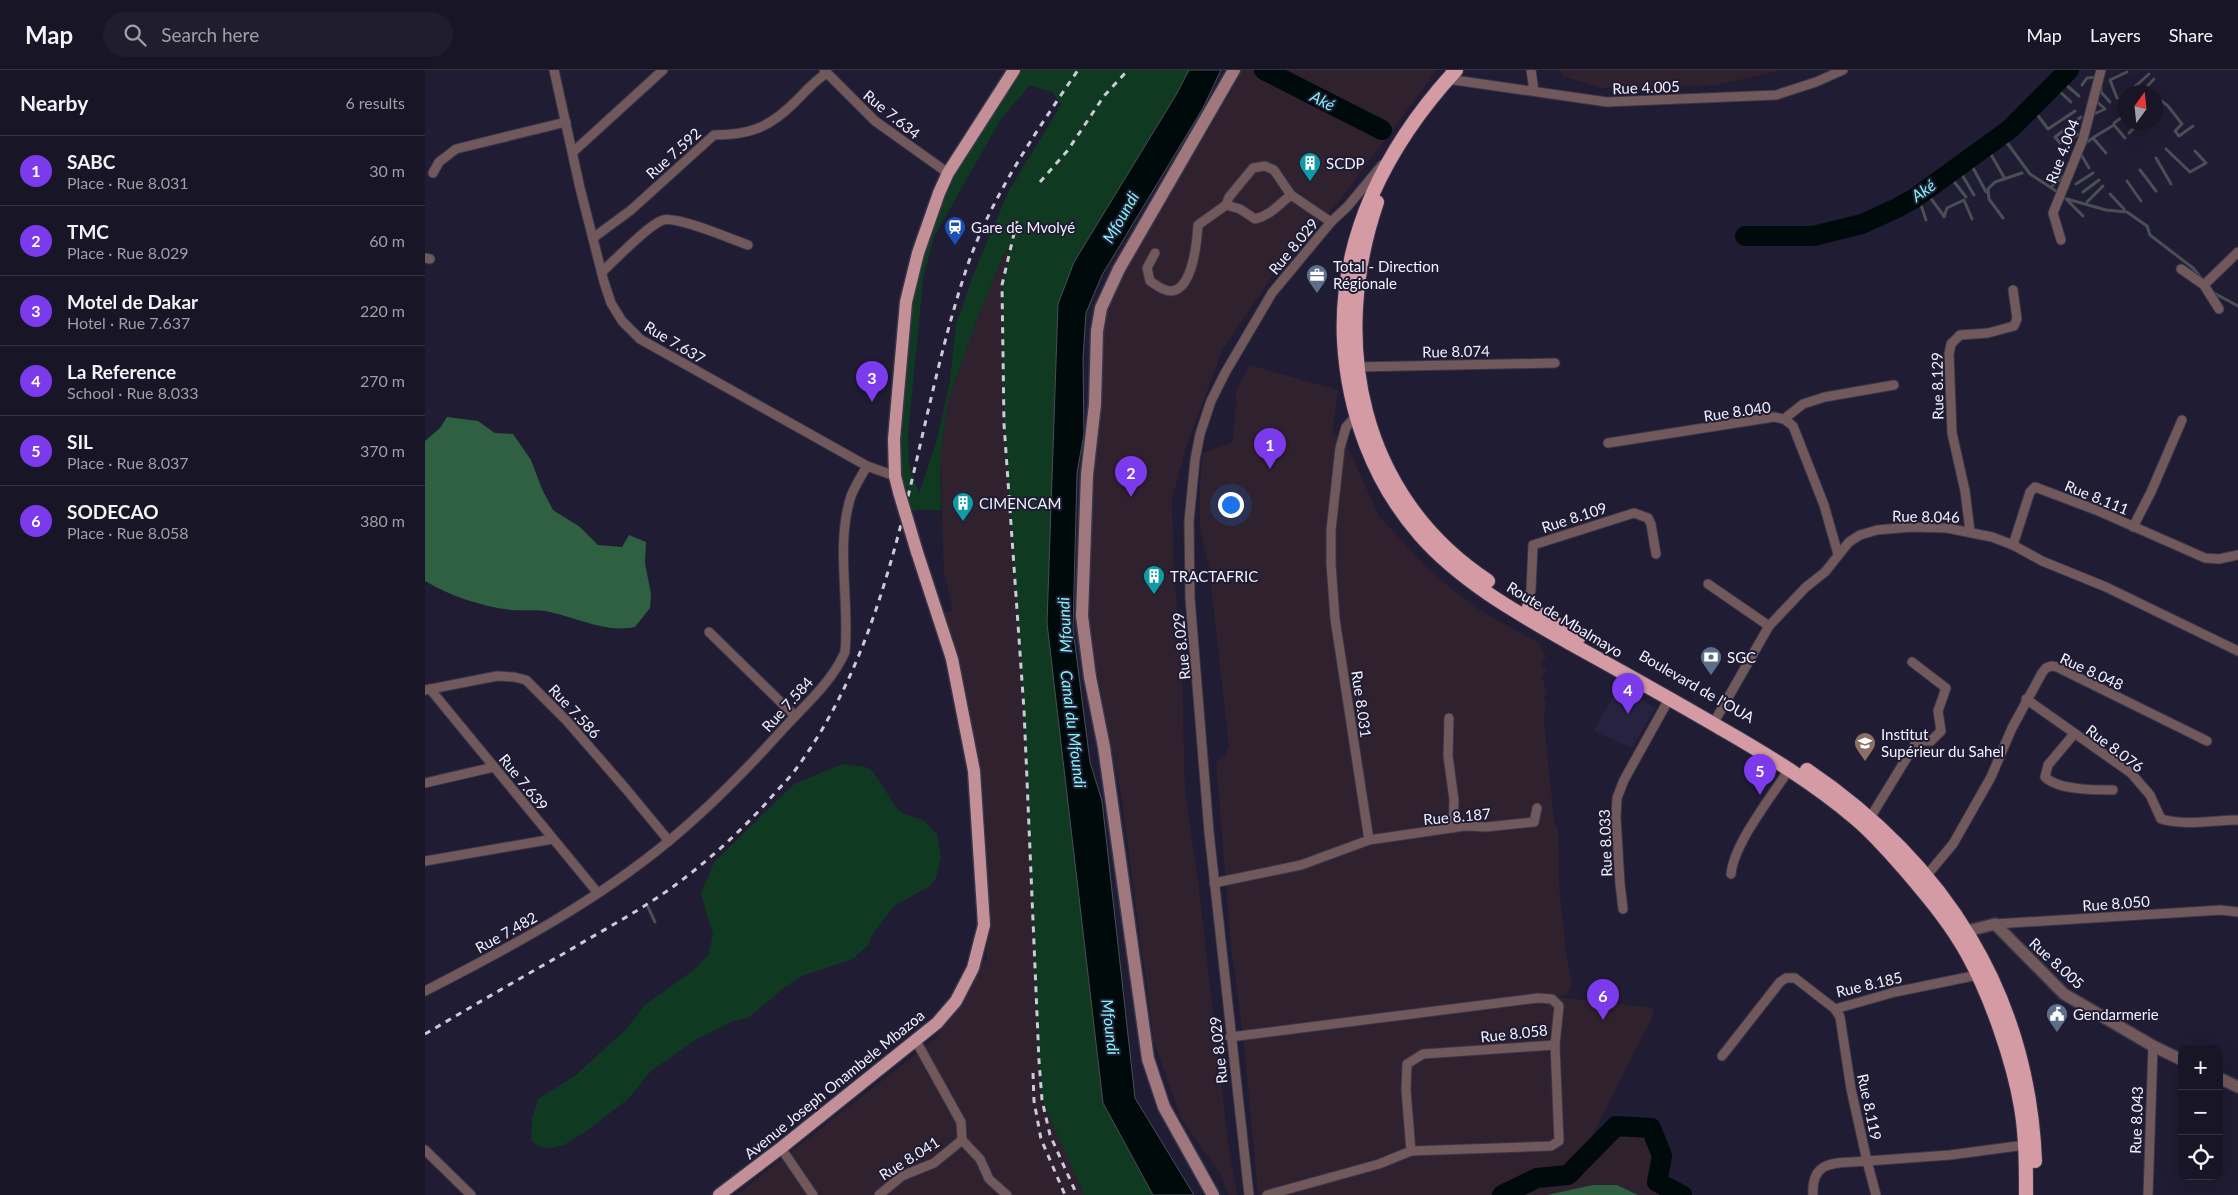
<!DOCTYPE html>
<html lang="en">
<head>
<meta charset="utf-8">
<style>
	:root { --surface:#171526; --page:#201e2e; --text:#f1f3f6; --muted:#9e9fa7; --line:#363443; --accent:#7c3aed }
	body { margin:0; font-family:Lato,sans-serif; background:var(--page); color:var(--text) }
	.controls { position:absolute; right:15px; bottom:15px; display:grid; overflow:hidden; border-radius:10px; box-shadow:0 5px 20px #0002 }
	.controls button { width:45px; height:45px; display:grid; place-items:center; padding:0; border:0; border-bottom:1px solid var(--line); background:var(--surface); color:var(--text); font:25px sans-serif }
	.compass { position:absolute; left:1693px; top:15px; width:45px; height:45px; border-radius:50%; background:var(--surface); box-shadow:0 5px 20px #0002; rotate:15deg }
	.you { position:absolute; left:805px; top:434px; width:18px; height:18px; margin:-12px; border:4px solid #fff; border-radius:50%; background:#1a73e8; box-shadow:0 0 0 8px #1a73e833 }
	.badge { display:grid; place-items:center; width:32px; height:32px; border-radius:50%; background:var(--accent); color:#fff; font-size:16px; font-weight:700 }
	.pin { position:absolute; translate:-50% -41px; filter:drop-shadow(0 1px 2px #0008) }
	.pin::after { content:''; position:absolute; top:26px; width:18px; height:15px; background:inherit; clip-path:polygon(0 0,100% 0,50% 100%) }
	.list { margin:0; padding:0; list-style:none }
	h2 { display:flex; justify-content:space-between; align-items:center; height:65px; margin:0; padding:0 20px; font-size:21px }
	h2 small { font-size:16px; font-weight:400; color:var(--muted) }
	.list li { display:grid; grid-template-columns:32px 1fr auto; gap:15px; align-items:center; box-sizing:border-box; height:70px; padding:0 20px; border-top:1px solid var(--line) }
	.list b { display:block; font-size:19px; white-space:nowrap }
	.list p { margin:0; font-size:16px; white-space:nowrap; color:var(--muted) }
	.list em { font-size:16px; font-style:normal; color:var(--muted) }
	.icon { flex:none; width:28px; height:28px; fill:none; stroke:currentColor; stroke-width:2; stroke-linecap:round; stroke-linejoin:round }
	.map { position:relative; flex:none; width:1813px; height:1125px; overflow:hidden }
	header { display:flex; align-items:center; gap:30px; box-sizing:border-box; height:70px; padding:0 25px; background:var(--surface); border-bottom:1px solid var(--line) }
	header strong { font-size:24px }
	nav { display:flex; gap:28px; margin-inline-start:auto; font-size:18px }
	.search { width:350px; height:45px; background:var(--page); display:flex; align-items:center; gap:12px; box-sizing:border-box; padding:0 18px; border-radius:28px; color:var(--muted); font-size:19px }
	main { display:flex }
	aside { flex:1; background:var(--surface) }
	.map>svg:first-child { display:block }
</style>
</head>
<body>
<header>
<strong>Map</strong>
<div class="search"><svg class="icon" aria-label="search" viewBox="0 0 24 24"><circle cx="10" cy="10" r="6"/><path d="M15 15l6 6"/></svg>Search here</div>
<nav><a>Map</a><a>Layers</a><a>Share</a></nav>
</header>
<main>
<aside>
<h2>Nearby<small>6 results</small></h2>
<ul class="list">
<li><span class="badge">1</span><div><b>SABC</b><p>Place · Rue 8.031</p></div><em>30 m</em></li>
<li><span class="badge">2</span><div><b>TMC</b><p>Place · Rue 8.029</p></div><em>60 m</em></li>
<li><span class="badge">3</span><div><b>Motel de Dakar</b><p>Hotel · Rue 7.637</p></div><em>220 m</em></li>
<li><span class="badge">4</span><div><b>La Reference</b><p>School · Rue 8.033</p></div><em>270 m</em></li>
<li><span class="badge">5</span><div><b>SIL</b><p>Place · Rue 8.037</p></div><em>370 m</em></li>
<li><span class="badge">6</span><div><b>SODECAO</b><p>Place · Rue 8.058</p></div><em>380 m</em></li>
</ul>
</aside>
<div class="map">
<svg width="1813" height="1125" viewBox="0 0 1813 1125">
	<rect width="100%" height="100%" fill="#1f1c33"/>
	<g fill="#2f212e">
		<polygon points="815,0 1012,0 916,129 854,196 797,281 761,377 747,430 749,499 757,600 760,721 774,819 803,1073 812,1125 803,1125 796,1105 756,1049 729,972 696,725 664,559 668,415 676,281 682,240 698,202 806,22"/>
		<polygon points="1134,0 1358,0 1291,15 1176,18 1138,6"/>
		<polygon points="587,174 577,215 579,354 599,640 614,991 617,1030 659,1125 311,1125 511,968 554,891 562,891 556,768 561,762 559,731 553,725 533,592 519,542 528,541 519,502 515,391 522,335 554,244 579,185"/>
		<polygon points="825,295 913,320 907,365 922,366 921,373 954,446 1003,499 1028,520 1056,541 1114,573 1121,587 1116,595 1122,599 1116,609 1121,612 1118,617 1122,620 1118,629 1121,631 1119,651 1129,748 1130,756 1133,758 1134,815 1141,882 1147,916 1141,924 1134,927 1229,938 1227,948 1153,1094 1191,1056 1226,1058 1237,1086 1232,1112 1257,1125 833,1125 819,975 806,877 791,692 799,686 804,677 784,497 775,461 775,415 778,383 808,372 810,339 812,338 810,322"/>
	</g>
	<polygon fill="#272240" points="1194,617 1230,638 1207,678 1168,661"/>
	<g fill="#0f3a21" fill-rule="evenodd">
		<path d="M589,0H764L751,25L649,192L633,234L622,553L678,1033L728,1125H659L617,1030L614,991L599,640L579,354L577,215L586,175L579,185L554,244L522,335L515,391L516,440H479L470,406L479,255L514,123ZM605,15L628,23L636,35L583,122L549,203L531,254L525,310L512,370L494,424L484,394L483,365L498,210L509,167L576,49Z"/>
		<polygon points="417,694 441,697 449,703 471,737 479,744 498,750 512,764 516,787 511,808 505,816 469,836 447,865 444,874 428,889 377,906 360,917 323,948 308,951 270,970 225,1002 203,1029 163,1060 139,1075 127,1078 114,1077 106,1070 107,1049 113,1029 151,1005 201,959 220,935 270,899 283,885 288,865 276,824 289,792 369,714"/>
	</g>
	<g fill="#2e6041">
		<path d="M22,347L53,351L70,363L88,364L106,390L117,419L128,440L155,457L173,475L197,477L204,465L221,472L220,493L226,524L225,538L210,557C180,563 153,548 125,542C113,539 99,541 87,540C58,537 25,526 0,511V371L15,358Z"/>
		<polygon points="1168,1115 1192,1115 1213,1125 1122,1125"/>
	</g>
	<polygon fill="#000a0b" stroke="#494f54" points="764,0 796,0 778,38 677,205 661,243 658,288 659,364 652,403 648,559 665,692 677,731 710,1028 769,1125 728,1125 678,1033 622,553 633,234 649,192 751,25"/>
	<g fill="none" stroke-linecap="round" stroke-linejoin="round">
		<g stroke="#494f54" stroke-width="3">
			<polyline points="1640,14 1654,26"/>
			<polyline points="1657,15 1662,8 1672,7"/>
			<polyline points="1676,15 1676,22 1685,32"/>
			<polyline points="1633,20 1646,32"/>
			<polyline points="1704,22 1724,4"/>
			<polyline points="1717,22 1729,9"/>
			<polyline points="1720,22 1725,19 1728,22"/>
			<polyline points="1730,26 1743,36 1757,54 1750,61 1754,66 1768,56"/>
			<polyline points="1692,28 1685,10 1702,2"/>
			<polyline points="1670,30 1679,38"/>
			<polyline points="1611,43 1623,59 1650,41"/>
			<polyline points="1667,45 1680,39"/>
			<polyline points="1656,47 1630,67 1635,73 1659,62"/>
			<polyline points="1689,53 1700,45"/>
			<polyline points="1704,63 1715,52"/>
			<polyline points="1669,67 1689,55 1700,68"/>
			<polyline points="1576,68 1583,74 1605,104 1634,123"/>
			<polyline points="1659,74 1668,68 1681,83"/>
			<polyline points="1741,79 1765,102 1781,93 1770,81"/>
			<polyline points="1564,81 1580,109"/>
			<polyline points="1654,81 1664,98"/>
			<polyline points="1731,88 1746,114"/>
			<polyline points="1546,94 1561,122"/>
			<polyline points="1715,100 1731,121"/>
			<polyline points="1536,103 1549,125"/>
			<polyline points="1527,109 1541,127"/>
			<polyline points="1702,111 1716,131"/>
			<polyline points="1651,114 1668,103"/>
			<polyline points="1627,116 1641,104"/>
			<polyline points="1658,122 1674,110"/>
			<polyline points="1685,124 1699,139"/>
			<polyline points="1504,126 1519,146"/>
			<polyline points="1641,129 1658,146"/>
			<polyline points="1642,129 1681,140 1702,142 1722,156 1725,165 1768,198 1777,209"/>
			<polyline points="1495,132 1501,150"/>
			<polyline points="1662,132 1678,116"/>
			<polyline points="1519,147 1522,138 1539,130 1547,149"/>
			<polyline points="1578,148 1564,129 1563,119 1570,112 1597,103"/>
			<polyline points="1787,222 1813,236"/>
			<polyline points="223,837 230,852"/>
		</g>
		<g stroke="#000a0b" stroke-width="20">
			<polyline points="839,0 957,60"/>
			<polyline points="1320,166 1388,166 1437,154 1472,138 1490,128 1585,59 1644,0"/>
			<polyline points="1077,1125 1112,1108 1143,1105 1191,1056 1226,1058 1237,1086 1232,1112 1257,1125"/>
		</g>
		<g stroke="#38364b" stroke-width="11">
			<g id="minor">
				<polyline points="129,0 155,118 179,212 186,233 197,251 215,269 442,396 470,406"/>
				<polyline points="399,0 450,51 523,103"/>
				<polyline points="1106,0 1109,21"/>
				<polyline points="1022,9 1182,32 1351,25 1391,12 1418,0"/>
				<polyline points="148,82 238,0"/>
				<polyline points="8,103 14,92 31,79 141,52"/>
				<path d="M801,135L815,139L830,149C845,146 854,134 866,125"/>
				<path d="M168,168L206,140L289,65C324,65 344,58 370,32C380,22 389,11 402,3"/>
				<polyline points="1636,170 1628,143 1658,69 1676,0"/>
				<path d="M730,183L722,198L725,211C731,215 738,221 746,221C768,220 772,170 773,155L801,135L804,127L828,98L840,96L849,100L866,125L906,152"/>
				<polyline points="0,188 5,189"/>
				<polyline points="1756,199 1779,215 1794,239"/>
				<path d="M177,202C190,190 223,155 238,150C253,146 306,169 323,175"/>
				<polyline points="1779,215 1813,182"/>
				<polyline points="932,297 1130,293"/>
				<polyline points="1359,349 1378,334 1400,327 1469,315"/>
				<polyline points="1183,373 1349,347 1359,349 1368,356 1399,435 1413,484"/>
				<polyline points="1708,457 1726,422 1757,350"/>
				<polyline points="1545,461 1540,421 1527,363 1524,284 1526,274 1535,265 1563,263 1589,256 1592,249 1588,220"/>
				<polyline points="1588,475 1605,422 1610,417 1671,440 1780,488 1794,489 1813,485"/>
				<polyline points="1283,514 1344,556"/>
				<polyline points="1101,537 1106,520 1108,475 1209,443 1223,448 1226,454 1231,484"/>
				<polyline points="284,562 370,646"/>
				<polyline points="5,619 172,822"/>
				<polyline points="0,620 72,606 89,607 101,610 141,650 201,719 244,771"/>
				<path d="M1601,629L1706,703L1725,725L1736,749C1760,756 1788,750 1813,750"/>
				<polyline points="1024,648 1023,686 1029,730 1028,758"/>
				<polyline points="1288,654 1344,556 1381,517 1400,502 1424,472 1435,465 1452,460 1487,457 1522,458 1567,467 1588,475 1617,491 1681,517 1813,581"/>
				<path d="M1649,664L1623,695L1620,707C1633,720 1669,720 1688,720"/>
				<polyline points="0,713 69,697"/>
				<polyline points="1445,748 1492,671 1506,671 1516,661 1513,641 1521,618 1487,592"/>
				<polyline points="944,770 1040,756 1061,757 1109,752 1112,738"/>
				<polyline points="0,791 128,769"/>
				<path d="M1306,804C1309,773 1347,726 1365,698"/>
				<polyline points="1502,805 1528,774 1566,707 1587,658 1617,603 1621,598 1626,596 1632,597 1782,671"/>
				<polyline points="789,813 876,795 944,770 910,549 906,494 906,460 915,378 921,357 931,346"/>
				<polyline points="1198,839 1195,814 1191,747 1192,728 1199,710 1244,629"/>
				<polyline points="1570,854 1796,840 1813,842"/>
				<path d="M0,921C84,878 172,831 245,770C286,736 323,698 358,659C380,635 407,612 420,582C425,532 410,476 426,426C430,416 436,406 442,396"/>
				<polyline points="1410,939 1415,947 1426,1019 1442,1091 1525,1085 1600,1075"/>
				<polyline points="805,967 1113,928 1127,929 1134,936 1130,975 998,984 982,994 981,1020 986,1081 954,1094 842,1125"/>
				<polyline points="1297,986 1355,912 1361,908 1370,908 1410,939 1470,922 1553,905"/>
				<polyline points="537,1070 555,1089 564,1109 582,1125"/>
				<polyline points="356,1078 388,1125"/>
				<polyline points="0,1080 46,1125"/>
				<polyline points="986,1081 1126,1076 1134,1071 1130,975"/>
				<polyline points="454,1125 477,1106 509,1093 537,1070 536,1052 491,971"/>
				<polyline points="824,1125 784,762 765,528 764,451 770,390 775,364 786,331 800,303 847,223 906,152 923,136 957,95"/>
				<path d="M1388,1125C1386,1087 1414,1094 1442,1091L1451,1125"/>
				<polyline points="1723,1125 1728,976"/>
			</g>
		</g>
		<g stroke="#38364b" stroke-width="14">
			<g id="tertiary">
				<polyline points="1542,861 1570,854 1639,924 1728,976 1757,990"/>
				<polyline points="1794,1008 1813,1017"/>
			</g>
		</g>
		<g stroke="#38364b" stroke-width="15">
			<polyline id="secondary" points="788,1125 739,1037 723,989 679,677 665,607 657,546 662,405 670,334 672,261 676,238 694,199 809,0"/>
		</g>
		<g stroke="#38364b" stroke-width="15">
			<g id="primary">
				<polyline points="474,422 470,406 469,369 481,232 493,183 514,123 523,103 589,0"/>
				<polyline points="294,1125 356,1078 512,953 531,931 548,898 559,855 549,701 527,589 492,482"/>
			</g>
		</g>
		<g stroke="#38364b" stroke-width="16">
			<g id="trunk">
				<path d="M1031,0C962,75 914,167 919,271C923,342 948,411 995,465C1037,513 1096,545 1150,576C1199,603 1249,631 1297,659C1344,686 1390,714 1431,749C1450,765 1466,784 1482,802C1504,828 1527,855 1543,885C1566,927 1588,990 1596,1037C1601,1066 1601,1096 1601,1125"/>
				<path d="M952,132C904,272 934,426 1063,511"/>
				<polyline points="1104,538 1154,567"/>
				<path d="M1382,700C1519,793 1603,923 1610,1091"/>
			</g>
		</g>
		<use href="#minor" stroke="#71585b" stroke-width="9"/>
		<use href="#tertiary" stroke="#71585b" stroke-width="11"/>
		<use href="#secondary" stroke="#a0777d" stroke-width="12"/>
		<use href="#primary" stroke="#c49098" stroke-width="12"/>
		<use href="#trunk" stroke="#d49ba4" stroke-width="14"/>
		<g stroke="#cccad9" stroke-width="3" stroke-dasharray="6 6" stroke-linecap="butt">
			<polyline points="615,112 643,80 679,26 703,0"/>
			<polyline points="592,151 577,215 579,354 599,640 614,991 617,1030 625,1065 652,1125"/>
			<path d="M0,964C46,937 92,910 138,884C176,861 217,840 253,813C285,789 316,761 343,731C352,720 363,710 371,699C478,553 486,364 542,197C567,125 611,62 653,0"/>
			<polyline points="608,1003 609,1031 616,1069 640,1125"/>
		</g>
		<g stroke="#38364b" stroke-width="15" stroke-linecap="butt">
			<polyline id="primary-bridge" points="474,422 492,482"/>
		</g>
		<use href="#primary-bridge" stroke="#c49098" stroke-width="12"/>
	</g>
	<defs>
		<g id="building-pin" transform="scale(1.125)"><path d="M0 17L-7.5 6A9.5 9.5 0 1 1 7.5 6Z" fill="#0f9aa8" stroke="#1f1c33"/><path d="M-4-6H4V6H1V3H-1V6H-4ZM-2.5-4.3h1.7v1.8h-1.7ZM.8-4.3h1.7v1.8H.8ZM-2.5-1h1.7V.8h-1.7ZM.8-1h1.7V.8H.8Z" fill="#fff"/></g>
		<g id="station-pin" transform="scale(1.125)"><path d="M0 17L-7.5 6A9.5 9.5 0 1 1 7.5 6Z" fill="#1a4fb4" stroke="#1f1c33"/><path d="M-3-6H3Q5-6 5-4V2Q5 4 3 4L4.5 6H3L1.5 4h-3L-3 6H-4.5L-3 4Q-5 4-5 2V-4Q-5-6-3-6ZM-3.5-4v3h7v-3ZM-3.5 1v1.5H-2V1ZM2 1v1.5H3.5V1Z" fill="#fff"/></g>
		<g id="office-pin" transform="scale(1.125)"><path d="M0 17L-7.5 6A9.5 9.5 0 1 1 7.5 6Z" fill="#5c6f8a" stroke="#1f1c33"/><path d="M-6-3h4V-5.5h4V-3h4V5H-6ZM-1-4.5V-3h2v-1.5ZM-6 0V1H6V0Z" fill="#fff"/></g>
		<g id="bank-pin" transform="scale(1.125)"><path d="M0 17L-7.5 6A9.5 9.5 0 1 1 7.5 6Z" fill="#5c6f8a" stroke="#1f1c33"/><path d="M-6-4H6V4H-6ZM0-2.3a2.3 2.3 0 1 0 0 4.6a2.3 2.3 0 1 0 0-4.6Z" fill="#fff"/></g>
		<g id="school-pin" transform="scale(1.125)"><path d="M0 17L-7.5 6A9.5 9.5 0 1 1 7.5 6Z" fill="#8d6e63" stroke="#1f1c33"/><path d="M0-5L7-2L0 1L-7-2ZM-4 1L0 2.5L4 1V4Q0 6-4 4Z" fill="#fff"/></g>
		<g id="civic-pin" transform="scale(1.125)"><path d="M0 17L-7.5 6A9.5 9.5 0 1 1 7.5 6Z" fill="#5c6f8a" stroke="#1f1c33"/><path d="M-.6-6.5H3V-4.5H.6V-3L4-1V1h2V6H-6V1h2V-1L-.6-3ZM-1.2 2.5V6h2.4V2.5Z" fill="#fff"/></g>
	</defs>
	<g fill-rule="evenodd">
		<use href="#building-pin" x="885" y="93"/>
		<use href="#station-pin" x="530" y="157"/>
		<use href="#office-pin" x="892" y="205"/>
		<use href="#building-pin" x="538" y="433"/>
		<use href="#building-pin" x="729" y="506"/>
		<use href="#bank-pin" x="1286" y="587"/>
		<use href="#school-pin" x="1440" y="673"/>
		<use href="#civic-pin" x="1632" y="944"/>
	</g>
	<g text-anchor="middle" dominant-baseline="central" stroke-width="4" stroke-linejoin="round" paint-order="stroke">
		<g font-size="15" fill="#f2f1fe" stroke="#1f1c33">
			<text transform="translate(1221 17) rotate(-2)">Rue 4.005</text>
			<text transform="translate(467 44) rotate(39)">Rue 7.634</text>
			<text transform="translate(1637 81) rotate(-69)">Rue 4.004</text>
			<text transform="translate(248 83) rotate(-42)">Rue 7.592</text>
			<text transform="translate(868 176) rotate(-50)">Rue 8.029</text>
			<text transform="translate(250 272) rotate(31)">Rue 7.637</text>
			<text transform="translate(1031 281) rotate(-1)">Rue 8.074</text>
			<text transform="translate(1512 316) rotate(-91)">Rue 8.129</text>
			<text transform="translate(1312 341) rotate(-8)">Rue 8.040</text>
			<text transform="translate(1672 427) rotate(22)">Rue 8.111</text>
			<text transform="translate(1501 446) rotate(1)">Rue 8.046</text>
			<text transform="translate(1149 447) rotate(-18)">Rue 8.109</text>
			<text transform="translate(1140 549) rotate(31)">Route de Mbalmayo</text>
			<text transform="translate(756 576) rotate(-96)">Rue 8.029</text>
			<text transform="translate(1667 601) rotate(25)">Rue 8.048</text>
			<text transform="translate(1272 616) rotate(30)">Boulevard de l'OUA</text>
			<text transform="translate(362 634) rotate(-48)">Rue 7.584</text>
			<text transform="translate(937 634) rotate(82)">Rue 8.031</text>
			<text transform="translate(150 641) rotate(47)">Rue 7.586</text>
			<text transform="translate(1690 678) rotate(37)">Rue 8.076</text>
			<text transform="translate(99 712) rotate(51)">Rue 7.639</text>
			<text transform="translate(1032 746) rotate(-5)">Rue 8.187</text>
			<text transform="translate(1180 773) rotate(-92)">Rue 8.033</text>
			<text transform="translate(1691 833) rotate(-4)">Rue 8.050</text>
			<text transform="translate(81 862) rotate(-29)">Rue 7.482</text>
			<text transform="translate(1632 893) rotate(42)">Rue 8.005</text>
			<text transform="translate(1444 914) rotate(-13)">Rue 8.185</text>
			<text transform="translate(1089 963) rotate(-6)">Rue 8.058</text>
			<text transform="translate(793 980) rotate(-96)">Rue 8.029</text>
			<text transform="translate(409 1014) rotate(-39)">Avenue Joseph Onambele Mbazoa</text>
			<text transform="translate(1445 1037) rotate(78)">Rue 8.119</text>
			<text transform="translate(1711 1050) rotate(-88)">Rue 8.043</text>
			<text transform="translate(484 1088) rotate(-32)">Rue 8.041</text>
		</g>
		<g font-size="15" fill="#f2f1fe" stroke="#1f1c33" text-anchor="start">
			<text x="901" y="93">SCDP</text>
			<text x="546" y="157">Gare de Mvolyé</text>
			<text x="908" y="196">Total - Direction<tspan x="908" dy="17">Régionale</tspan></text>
			<text x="554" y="433">CIMENCAM</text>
			<text x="745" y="506">TRACTAFRIC</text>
			<text x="1302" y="587">SGC</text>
			<text x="1456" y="664">Institut<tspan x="1456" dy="17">Supérieur du Sahel</tspan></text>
			<text x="1648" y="944">Gendarmerie</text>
		</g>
		<g font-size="16" font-style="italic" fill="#81f5f7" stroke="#1f1c33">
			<text transform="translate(898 30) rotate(27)">Aké</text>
			<text transform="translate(1498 120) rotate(-35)">Aké</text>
			<text transform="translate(695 147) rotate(-60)">Mfoundi</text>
			<text transform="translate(639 555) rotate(-93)">Mfoundi</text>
			<text transform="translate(649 659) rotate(83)">Canal du Mfoundi</text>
			<text transform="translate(686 957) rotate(83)">Mfoundi</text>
		</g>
	</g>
</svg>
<div class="controls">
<button>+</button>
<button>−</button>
<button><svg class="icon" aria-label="locate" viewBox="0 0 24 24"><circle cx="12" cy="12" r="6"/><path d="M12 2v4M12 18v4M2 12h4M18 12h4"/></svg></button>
</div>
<svg class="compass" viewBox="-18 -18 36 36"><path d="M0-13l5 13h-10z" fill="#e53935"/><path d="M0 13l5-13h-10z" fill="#9e9fa7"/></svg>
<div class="you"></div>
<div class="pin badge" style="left:845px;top:399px">1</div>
<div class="pin badge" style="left:706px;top:427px">2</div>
<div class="pin badge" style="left:447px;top:332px">3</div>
<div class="pin badge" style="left:1203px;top:644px">4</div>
<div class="pin badge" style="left:1335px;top:725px">5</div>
<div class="pin badge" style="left:1178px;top:950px">6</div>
</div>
</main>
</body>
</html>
